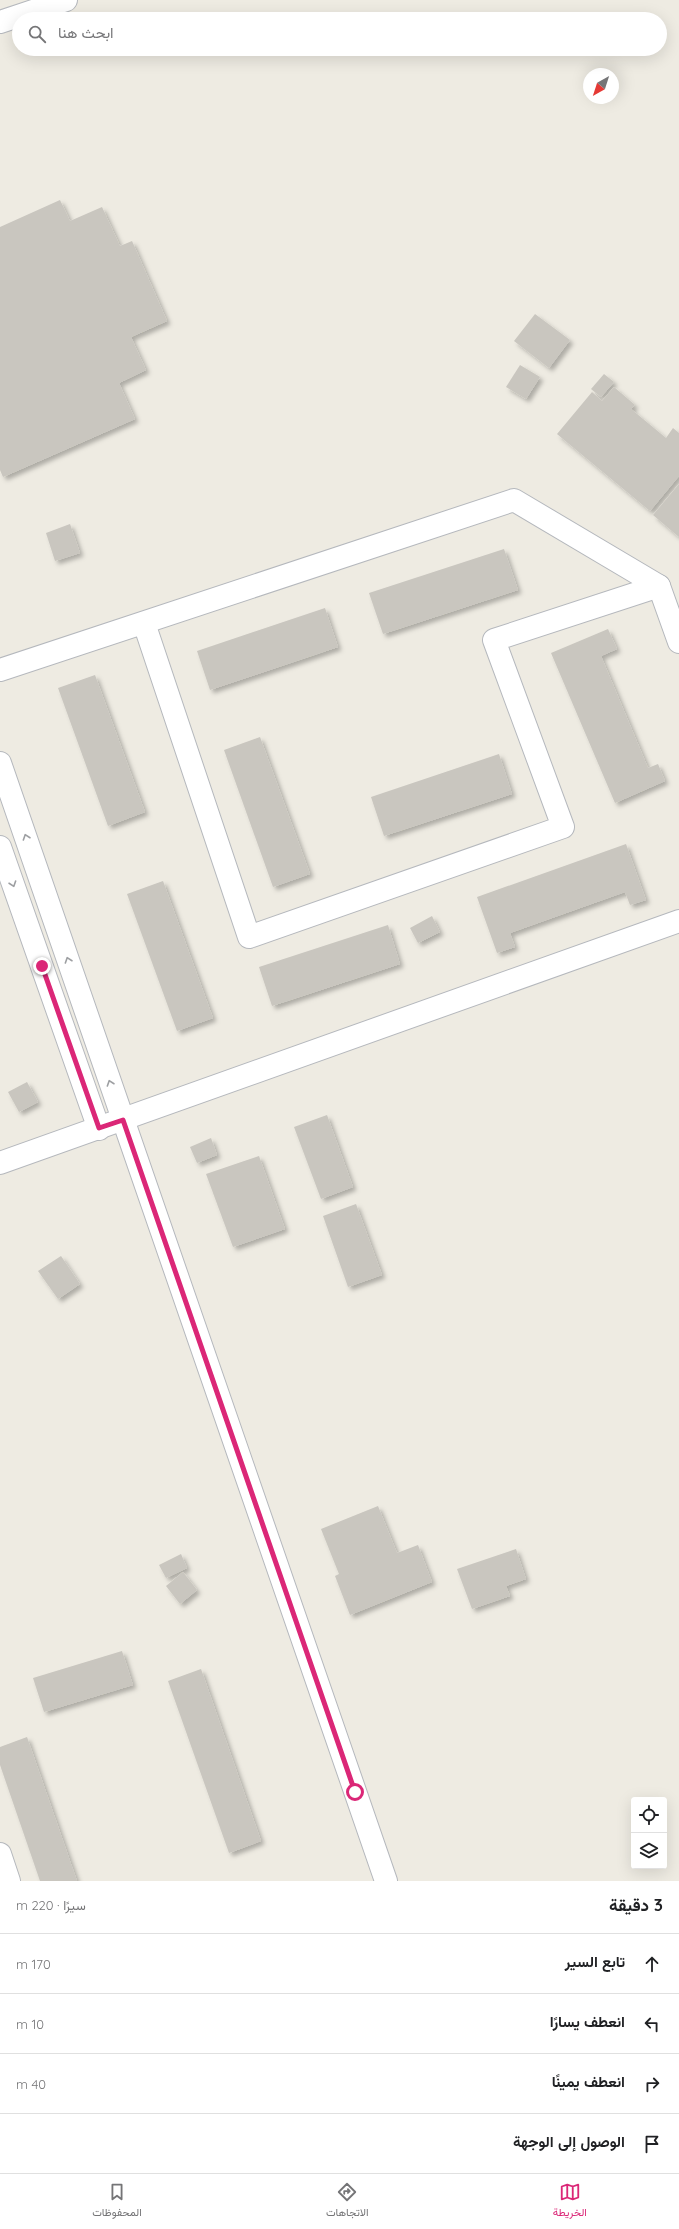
<!DOCTYPE html>
<html lang="ar">
<head>
<meta charset="utf-8">
<style>
	:root { --surface:#fff; --page:#f2f2f2; --text:#202124; --muted:#757577; --line:#e0e0e0; --accent:#db2777 }
	body { margin:0; font-family:Quicksand,Vazirmatn,sans-serif; background:var(--page); color:var(--text); direction:rtl }
	.controls { position:absolute; right:12px; bottom:12px; display:grid; overflow:hidden; border-radius:4px; box-shadow:0 4px 16px #0002 }
	.controls button { width:36px; height:36px; display:grid; place-items:center; padding:0; border:0; border-bottom:1px solid var(--line); background:var(--surface); color:var(--text); font:20px sans-serif }
	.compass { position:absolute; left:583px; top:68px; width:36px; height:36px; border-radius:50%; background:var(--surface); box-shadow:0 4px 16px #0002; rotate:219deg }
	.stop { position:absolute; width:12px; height:12px; margin:-9px; border:3px solid #db2777; border-radius:50%; background:#fff }
	.stop.end { background:#db2777; border-color:#fff; box-shadow:0 1px 4px #0008 }
	.list { margin:0; padding:0; list-style:none }
	h2 { display:flex; justify-content:space-between; align-items:center; height:52px; margin:0; padding:0 16px; font-size:17px }
	h2 small { font-size:13px; font-weight:400; color:var(--muted) }
	.list li { display:grid; grid-template-columns:26px 1fr auto; gap:12px; align-items:center; box-sizing:border-box; height:60px; padding:0 16px; border-top:1px solid var(--line) }
	.list b { display:block; font-size:15px; white-space:nowrap }
	.list em { font-size:13px; font-style:normal; color:var(--muted) }
	.icon { flex:none; width:22px; height:22px; fill:none; stroke:currentColor; stroke-width:2; stroke-linecap:round; stroke-linejoin:round }
	.map { position:relative; flex:none; width:679px; height:1881px; overflow:hidden; direction:ltr }
	.search { position:absolute; background:var(--surface); box-shadow:0 4px 16px #0002; left:12px; right:12px; top:12px; height:44px; display:flex; align-items:center; gap:10px; box-sizing:border-box; padding:0 14px; border-radius:22px; color:var(--muted); font-size:15px }
	.sheet { height:292px; background:var(--surface) }
	nav { display:flex; justify-content:space-around; align-items:center; box-sizing:border-box; height:56px; border-top:1px solid var(--line); background:var(--surface); font-size:11px; color:var(--muted) }
	nav a { display:grid; justify-items:center; gap:2px }
	nav .on { color:var(--accent) }
	.map>svg:first-child { display:block }
</style>
</head>
<body>
<div class="map">
<svg width="679" height="1881" viewBox="0 0 679 1881">
	<defs>
		<filter id="shadow"><feDropShadow dx="3.5" dy="3.5" stdDeviation="2" flood-color="#0004"/></filter>
	</defs>
	<rect width="100%" height="100%" fill="#eeebe2"/>
	<g fill="#c9c6bf" filter="url(#shadow)">
		<polygon points="60,200 70,221 102,207 120,246 132,241 167,321 131,337 146,370 119,383 135,419 3,477 0,470 0,227"/>
		<polygon points="535,314 570,340 549,368 514,341"/>
		<polygon points="520,365 540,377 526,399 506,387"/>
		<polygon points="604,374 614,382 601,397 591,389"/>
		<polygon points="614,387 635,405 631,409 666,438 673,428 679,433 679,476 650,511 557,434 592,392 602,401"/>
		<polygon points="679,484 679,537 653,515"/>
		<polygon points="70,524 80,553 55,561 46,533"/>
		<polygon points="504,549 518,590 383,634 369,593"/>
		<polygon points="325,608 338,647 210,690 197,651"/>
		<polygon points="608,629 617,649 601,656 648,768 658,764 665,781 615,803 551,653"/>
		<polygon points="95,675 145,812 108,826 58,688"/>
		<polygon points="260,737 310,874 273,887 224,750"/>
		<polygon points="499,754 512,794 384,836 371,797"/>
		<polygon points="626,844 646,900 630,905 625,892 510,933 515,947 497,953 477,897"/>
		<polygon points="163,881 213,1018 177,1031 127,894"/>
		<polygon points="432,916 440,932 418,943 410,928"/>
		<polygon points="388,925 400,964 272,1006 259,967"/>
		<polygon points="27,1082 38,1102 19,1112 8,1092"/>
		<polygon points="327,1115 353,1187 321,1199 294,1127"/>
		<polygon points="211,1138 217,1155 197,1163 190,1147"/>
		<polygon points="259,1156 285,1229 233,1247 206,1174"/>
		<polygon points="356,1204 382,1275 348,1287 323,1216"/>
		<polygon points="61,1256 80,1284 58,1299 38,1271"/>
		<polygon points="378,1506 397,1553 418,1545 432,1582 350,1615 335,1576 339,1574 321,1529"/>
		<polygon points="516,1549 526,1579 506,1586 510,1596 472,1609 457,1569"/>
		<polygon points="181,1554 187,1568 166,1578 159,1565"/>
		<polygon points="183,1572 197,1590 180,1604 166,1586"/>
		<polygon points="122,1651 133,1685 44,1712 33,1678"/>
		<polygon points="201,1669 261,1841 229,1853 168,1681"/>
		<polygon points="27,1737 77,1881 40,1881 0,1765 0,1747"/>
	</g>
	<g fill="none" stroke-linecap="round" stroke-linejoin="round">
		<g stroke="#b5b8bd" stroke-width="24">
			<g id="minor">
				<polyline points="0,22 66,0"/>
				<polyline points="144,623 249,937 563,827 494,640 659,586"/>
				<polyline points="0,670 514,500 659,586 679,642"/>
				<polyline points="0,763 386,1881"/>
				<polyline points="0,847 99,1129"/>
				<polyline points="0,1163 679,921"/>
				<polyline points="0,1854 9,1881"/>
			</g>
		</g>
		<use href="#minor" stroke="#fff" stroke-width="22"/>
	</g>
	<defs><path id="oneway-chevron" d="M-2-3.5L2.5 0L-2 3.5" fill="none" stroke-width="1.6" stroke-linecap="round" stroke-linejoin="round"/></defs>
	<g stroke="#9d9fa2">
		<use href="#oneway-chevron" transform="translate(26 837) rotate(-109)"/>
		<use href="#oneway-chevron" transform="translate(13 884) rotate(71)"/>
		<use href="#oneway-chevron" transform="translate(68 960) rotate(-109)"/>
		<use href="#oneway-chevron" transform="translate(110 1083) rotate(-109)"/>
	</g>
	<g fill="none" stroke-linecap="round" stroke-linejoin="round">
		<polyline stroke="#db2777" stroke-width="5" points="42,966 99,1128 123,1120 355,1792"/>
	</g>
</svg>
<div class="controls">
<button><svg class="icon" aria-label="locate" viewBox="0 0 24 24"><circle cx="12" cy="12" r="6"/><path d="M12 2v4M12 18v4M2 12h4M18 12h4"/></svg></button>
<button><svg class="icon" aria-label="layers" viewBox="0 0 24 24"><path d="M12 4l9 5-9 5-9-5zM3 14l9 5 9-5"/></svg></button>
</div>
<svg class="compass" viewBox="-18 -18 36 36"><path d="M0-13l5 13h-10z" fill="#e53935"/><path d="M0 13l5-13h-10z" fill="#757577"/></svg>
<div class="stop" style="left:355px;top:1792px"></div>
<div class="stop end" style="left:42px;top:966px"></div>
<div class="search"><svg class="icon" aria-label="search" viewBox="0 0 24 24"><circle cx="10" cy="10" r="6"/><path d="M15 15l6 6"/></svg>ابحث هنا</div>
</div>
<section class="sheet">
<h2>3 دقيقة<small>سيرًا · 220 m</small></h2>
<ul class="list">
<li><svg class="icon" aria-label="ahead" viewBox="0 0 24 24"><path d="M12 20V5M6 11l6-6 6 6"/></svg><div><b>تابع السير</b></div><em>170 m</em></li>
<li><svg class="icon" aria-label="left" viewBox="0 0 24 24"><path d="M17 20v-9H6M10 6l-5 5 5 5"/></svg><div><b>انعطف يسارًا</b></div><em>10 m</em></li>
<li><svg class="icon" aria-label="right" viewBox="0 0 24 24"><path d="M7 20v-9h11M14 6l5 5-5 5"/></svg><div><b>انعطف يمينًا</b></div><em>40 m</em></li>
<li><svg class="icon" aria-label="arrive" viewBox="0 0 24 24"><path d="M6 21V4h12l-3 4 3 4H6"/></svg><div><b>الوصول إلى الوجهة</b></div></li>
</ul>
</section>
<nav>
<a class="on"><svg class="icon" aria-label="map" viewBox="0 0 24 24"><path d="M3 6l6-2 6 2 6-2v14l-6 2-6-2-6 2zM9 4v14M15 6v14"/></svg>الخريطة</a>
<a><svg class="icon" aria-label="directions" viewBox="0 0 24 24"><path d="M12 3l9 9-9 9-9-9zM9 14v-3h6M13 9l2 2-2 2"/></svg>الاتجاهات</a>
<a><svg class="icon" aria-label="saved" viewBox="0 0 24 24"><path d="M7 4h10v16l-5-4-5 4z"/></svg>المحفوظات</a>
</nav>
</body>
</html>
